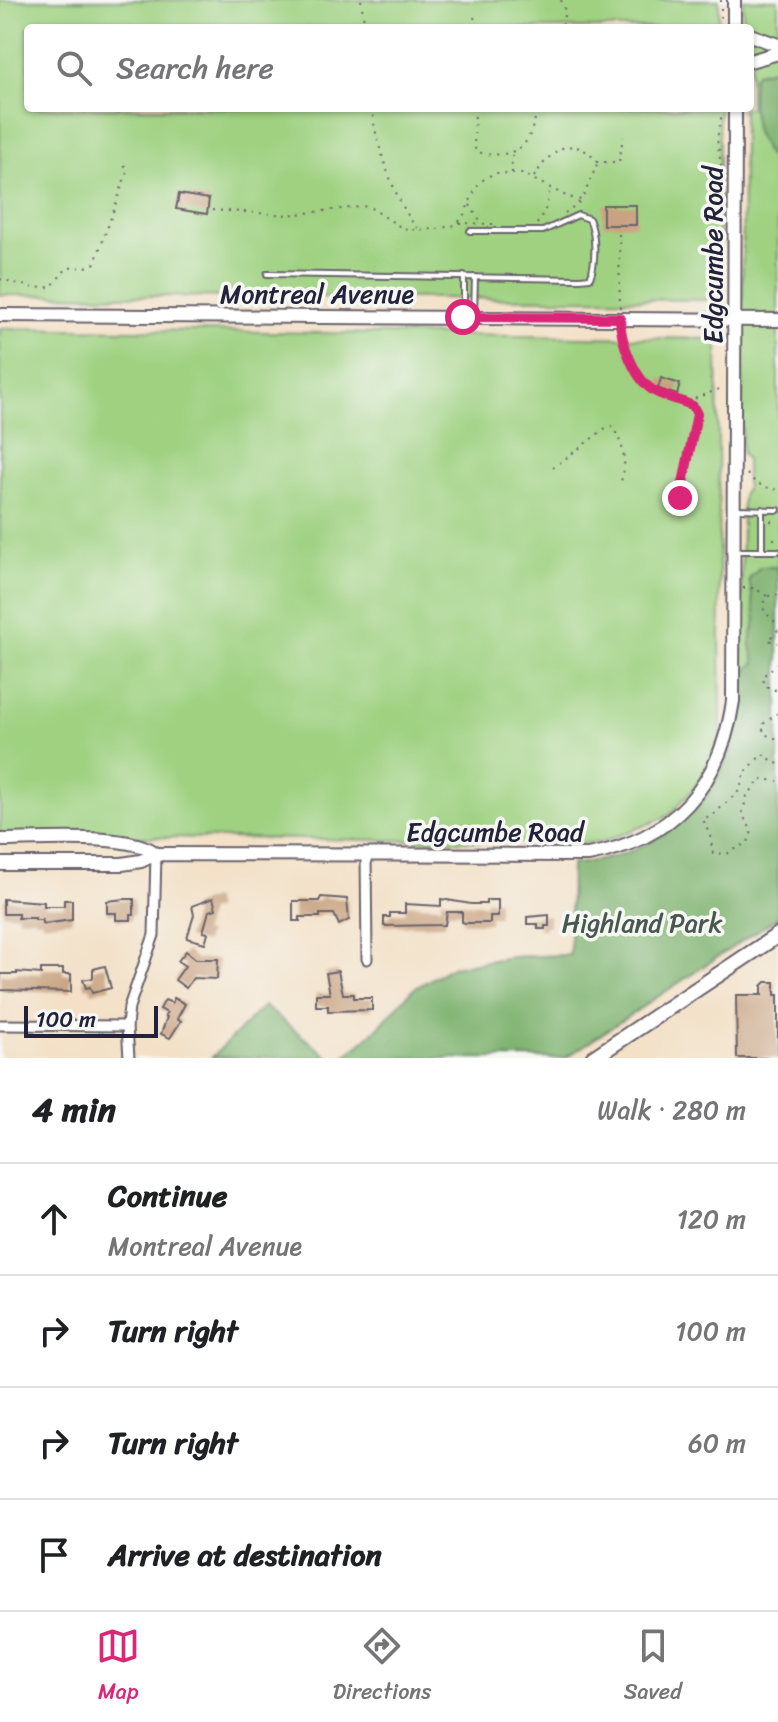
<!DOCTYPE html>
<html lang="en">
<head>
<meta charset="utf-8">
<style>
	:root { --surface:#fff; --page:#f2f2f2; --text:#202124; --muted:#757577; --line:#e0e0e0; --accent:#db2777 }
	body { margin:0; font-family:Sriracha,sans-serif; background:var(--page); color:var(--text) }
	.scale { position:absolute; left:24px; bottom:20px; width:134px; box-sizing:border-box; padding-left:8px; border:4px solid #22223b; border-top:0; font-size:22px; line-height:28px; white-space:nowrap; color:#22223b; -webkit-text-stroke:6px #f6f6f2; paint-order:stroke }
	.stop { position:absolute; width:24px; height:24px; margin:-18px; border:6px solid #db2777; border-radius:50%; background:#fff }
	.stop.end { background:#db2777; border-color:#fff; box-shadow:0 2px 8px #0008 }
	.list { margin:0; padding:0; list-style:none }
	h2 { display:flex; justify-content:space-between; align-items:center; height:104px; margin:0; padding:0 32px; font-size:34px }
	h2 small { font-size:26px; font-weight:400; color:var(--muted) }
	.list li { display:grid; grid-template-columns:52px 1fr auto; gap:24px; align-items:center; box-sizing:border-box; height:112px; padding:0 32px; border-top:2px solid var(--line) }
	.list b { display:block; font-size:30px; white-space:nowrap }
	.list p { margin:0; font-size:26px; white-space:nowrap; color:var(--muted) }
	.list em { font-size:26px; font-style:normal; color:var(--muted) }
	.icon { flex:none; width:44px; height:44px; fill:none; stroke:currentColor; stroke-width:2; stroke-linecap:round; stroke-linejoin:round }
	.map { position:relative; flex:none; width:778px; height:1058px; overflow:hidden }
	.search { position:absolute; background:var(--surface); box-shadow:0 2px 6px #0004; left:24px; right:24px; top:24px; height:88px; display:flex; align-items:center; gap:20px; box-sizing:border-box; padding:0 28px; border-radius:8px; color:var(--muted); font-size:30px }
	.sheet { height:552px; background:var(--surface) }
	nav { display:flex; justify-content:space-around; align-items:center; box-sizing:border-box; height:112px; border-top:2px solid var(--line); background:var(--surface); font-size:22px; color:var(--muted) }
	nav a { display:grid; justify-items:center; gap:4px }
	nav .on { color:var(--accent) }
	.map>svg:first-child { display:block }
</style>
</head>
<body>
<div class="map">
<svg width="778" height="1058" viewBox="0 0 778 1058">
	<rect width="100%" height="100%" fill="#f6f6f2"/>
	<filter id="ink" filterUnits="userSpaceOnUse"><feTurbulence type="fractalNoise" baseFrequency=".0125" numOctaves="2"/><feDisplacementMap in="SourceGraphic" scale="16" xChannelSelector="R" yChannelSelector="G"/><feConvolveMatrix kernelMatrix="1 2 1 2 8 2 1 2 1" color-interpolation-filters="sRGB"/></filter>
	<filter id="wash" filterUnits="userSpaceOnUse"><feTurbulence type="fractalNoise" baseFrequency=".006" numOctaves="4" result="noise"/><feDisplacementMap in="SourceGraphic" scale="32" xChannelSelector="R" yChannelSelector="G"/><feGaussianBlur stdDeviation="1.8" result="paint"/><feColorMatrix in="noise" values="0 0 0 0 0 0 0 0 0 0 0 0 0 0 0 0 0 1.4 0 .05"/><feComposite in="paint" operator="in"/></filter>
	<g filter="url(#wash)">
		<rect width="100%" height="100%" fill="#f3e0c6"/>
		<g fill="#9fd181" stroke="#607a5e" stroke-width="2">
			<polygon points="0,0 719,0 719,28 28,28 28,108 719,108 719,300 0,295"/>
			<path d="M743,0H778V917L565,1058L412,990L452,967L511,957L570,955L571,864C659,859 725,799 741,713L742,495L746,488V459L742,454L743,108H750V28H743Z"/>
			<polygon points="0,328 717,339 721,734 699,782 669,816 600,843 0,835"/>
		</g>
		<g fill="#7fb36f" stroke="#506a55" stroke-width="2">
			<path d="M778,68V168C750,132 752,122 753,78L756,73Z"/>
			<path d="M760,567H778V917L565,1058H343L376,1030L412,990L452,967L511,957L570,955L571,864C651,859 718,808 738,729C742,711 742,692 742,673L755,663L750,641L756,620L749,579Z"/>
			<polygon points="264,1006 330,1058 212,1057"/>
		</g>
		<g id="blocks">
			<g fill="#c9a381">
				<polygon points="179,194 209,199 207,214 176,209"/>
				<rect x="603" y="205" width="33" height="20"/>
				<polygon points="661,378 680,384 677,395 658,389"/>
				<polygon points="321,897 347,899 349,920 339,925 334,914 320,914 320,917 300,917 300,921 293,921 293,901 319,901"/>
				<polygon points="213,898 216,909 209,911 203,932 208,933 205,943 187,938 194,915 192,906"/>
				<polygon points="3,899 44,902 44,906 64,906 64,900 72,900 72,920 42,924 42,920 35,920 35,918 18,918 18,914 3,914"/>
				<polygon points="125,899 134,899 134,915 131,915 131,920 116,920 116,913 107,913 107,901"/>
				<polygon points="441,899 471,904 486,904 486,900 498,900 498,916 490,916 490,923 465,923 462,922 462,912 447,912 445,925 384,926 384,917 390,917 390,913 405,913 405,904 441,906"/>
				<polygon points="549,915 549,926 545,926 545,929 538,929 538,924 527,924 527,917"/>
				<polygon points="186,951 196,959 218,959 217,979 193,978 186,988 175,980 185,966 178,961"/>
				<polygon points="105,966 111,988 92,993 90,987 86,988 83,980 93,978 93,969"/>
				<polygon points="41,969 63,969 63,974 71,974 71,992 0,990 1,974 17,974 17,972 41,974"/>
				<polygon points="338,971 343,994 354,994 354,998 372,998 372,1010 328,1011 328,1006 316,1006 316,994 330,994 326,973"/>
				<polygon points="766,982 775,982 775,995 778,995 778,1058 737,1058 736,995 762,995 762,986"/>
				<polygon points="174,998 185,1004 177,1019 181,1021 170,1038 161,1034 167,1017 165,1016 167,1013 160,1009 165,1000 172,1003"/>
			</g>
		</g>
	</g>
	<g filter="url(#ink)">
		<use href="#blocks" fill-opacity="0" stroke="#6b646c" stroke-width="2"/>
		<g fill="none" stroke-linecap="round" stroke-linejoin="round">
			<g stroke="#6b646c" stroke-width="8">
				<g id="lane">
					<path d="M267,274L580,279L590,278C596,263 596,233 589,219L578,215L543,231H470"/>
					<polyline points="464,314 464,276"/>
					<polyline points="474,314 475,277"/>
					<polyline points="737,509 778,510"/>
					<polyline points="762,550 762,509"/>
					<polyline points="736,551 778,551"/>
				</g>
			</g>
			<g stroke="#6b646c" stroke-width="13">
				<g id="street">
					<polyline points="366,854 367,959"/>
					<polyline points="0,1025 127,1026"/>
					<polyline points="129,1058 127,1026 129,1007 154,935 156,854"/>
				</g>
			</g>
			<g stroke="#6b646c" stroke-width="16">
				<g id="secondary">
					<polyline points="734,0 734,28"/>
					<polyline points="750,35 778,45"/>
					<polyline points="750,61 778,53"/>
					<polyline points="0,315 778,320"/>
					<path d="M0,840C34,840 134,832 156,854"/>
					<path d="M0,864H122L141,861L156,854L588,855C673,840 721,785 733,701L735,108"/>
				</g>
			</g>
			<g stroke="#6b646c" stroke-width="18">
				<polyline id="primary" points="593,1058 778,935"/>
			</g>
			<g stroke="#6b646c" stroke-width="2" stroke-dasharray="2 6" stroke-linecap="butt">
				<polyline points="361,0 365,28"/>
				<polyline points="561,0 565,10 562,28"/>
				<polyline points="721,0 721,28"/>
				<polyline points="474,17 478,28"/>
				<path d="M372,108C374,140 396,205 418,229"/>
				<path d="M475,108L474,146L476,151C490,157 513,156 524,144C531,137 535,118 538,108"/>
				<polyline points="512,155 512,173"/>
				<path d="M534,177C551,150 571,132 598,162H619L623,137"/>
				<polyline points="470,205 481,223"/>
				<polyline points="212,210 288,215 368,206 399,226 410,230 436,229 456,225 463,217 476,188 484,179 495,173 523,174 568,197 582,200 598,162"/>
				<polyline points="565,213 582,200"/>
				<polyline points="459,223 493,224"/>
				<polyline points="537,224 545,210 550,190"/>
				<polyline points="619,234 620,309"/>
				<polyline points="0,279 34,288 51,287 67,268 86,267 95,263 127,172 124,164"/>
				<polyline points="717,302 721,270 718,233 723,179 717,139 723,108"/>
				<path d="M620,331C623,350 638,383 656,392C668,398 681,400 693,406L697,414L680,498"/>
				<polyline points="690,405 696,398 722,388"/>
				<path d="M553,468L607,427L612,426C623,443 628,462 621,481"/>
				<path d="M747,474C756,485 765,487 778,490"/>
				<polyline points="770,521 778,522"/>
				<polyline points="773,539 778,539"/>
				<polyline points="743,588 754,588 767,596"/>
				<polyline points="778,595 768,596 763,603 764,611 778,625"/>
				<polyline points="778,630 768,640 778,643"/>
				<polyline points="778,663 763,676 764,685 774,690 778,689"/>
				<polyline points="778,713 762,725 764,734 778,739"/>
				<polyline points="778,764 762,754 744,774 740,790 714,814 703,819 710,836 713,853 727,854 748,842 752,831 742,814 747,796 761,779 778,781"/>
			</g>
			<use href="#lane" stroke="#fff" stroke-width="4"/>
			<use href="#street" stroke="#fff" stroke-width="9"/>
			<use href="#secondary" stroke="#fff" stroke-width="12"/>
			<use href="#primary" stroke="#fff" stroke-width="14"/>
		</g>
	</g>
	<g fill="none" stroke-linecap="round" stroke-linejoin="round" filter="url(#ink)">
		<path stroke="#db2777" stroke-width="10" d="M463,317L620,318C620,340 635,382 656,392C668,398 681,400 693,406L697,414L680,498"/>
	</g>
	<g text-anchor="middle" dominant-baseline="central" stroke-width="7" stroke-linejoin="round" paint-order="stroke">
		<g font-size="26" fill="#22223b" stroke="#f6f6f2">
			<text transform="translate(713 255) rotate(-90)">Edgcumbe Road</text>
			<text x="317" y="294">Montreal Avenue</text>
			<text x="495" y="832">Edgcumbe Road</text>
		</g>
		<g font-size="26" fill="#485750" stroke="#f6f6f2">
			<text x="642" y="923">Highland Park</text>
		</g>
	</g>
</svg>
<div class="scale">100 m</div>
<div class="stop" style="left:463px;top:317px"></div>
<div class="stop end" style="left:680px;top:498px"></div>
<div class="search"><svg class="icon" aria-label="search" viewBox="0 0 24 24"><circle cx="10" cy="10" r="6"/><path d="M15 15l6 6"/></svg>Search here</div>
</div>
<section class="sheet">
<h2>4 min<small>Walk · 280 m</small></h2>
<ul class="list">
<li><svg class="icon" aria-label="ahead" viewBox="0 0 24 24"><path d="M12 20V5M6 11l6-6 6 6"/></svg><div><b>Continue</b><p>Montreal Avenue</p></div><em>120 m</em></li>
<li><svg class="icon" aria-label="right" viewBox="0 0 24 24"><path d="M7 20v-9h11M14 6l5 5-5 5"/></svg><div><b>Turn right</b></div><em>100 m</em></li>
<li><svg class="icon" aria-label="right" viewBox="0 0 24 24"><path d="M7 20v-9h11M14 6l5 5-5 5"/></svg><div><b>Turn right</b></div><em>60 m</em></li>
<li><svg class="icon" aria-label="arrive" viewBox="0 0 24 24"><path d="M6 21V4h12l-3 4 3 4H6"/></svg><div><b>Arrive at destination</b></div></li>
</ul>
</section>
<nav>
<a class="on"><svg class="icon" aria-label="map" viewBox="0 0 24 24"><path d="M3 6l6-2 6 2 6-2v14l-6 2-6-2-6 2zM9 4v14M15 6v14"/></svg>Map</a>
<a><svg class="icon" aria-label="directions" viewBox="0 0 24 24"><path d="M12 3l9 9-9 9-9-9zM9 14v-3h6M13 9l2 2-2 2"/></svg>Directions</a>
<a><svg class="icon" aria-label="saved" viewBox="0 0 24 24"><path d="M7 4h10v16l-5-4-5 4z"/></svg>Saved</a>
</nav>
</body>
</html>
